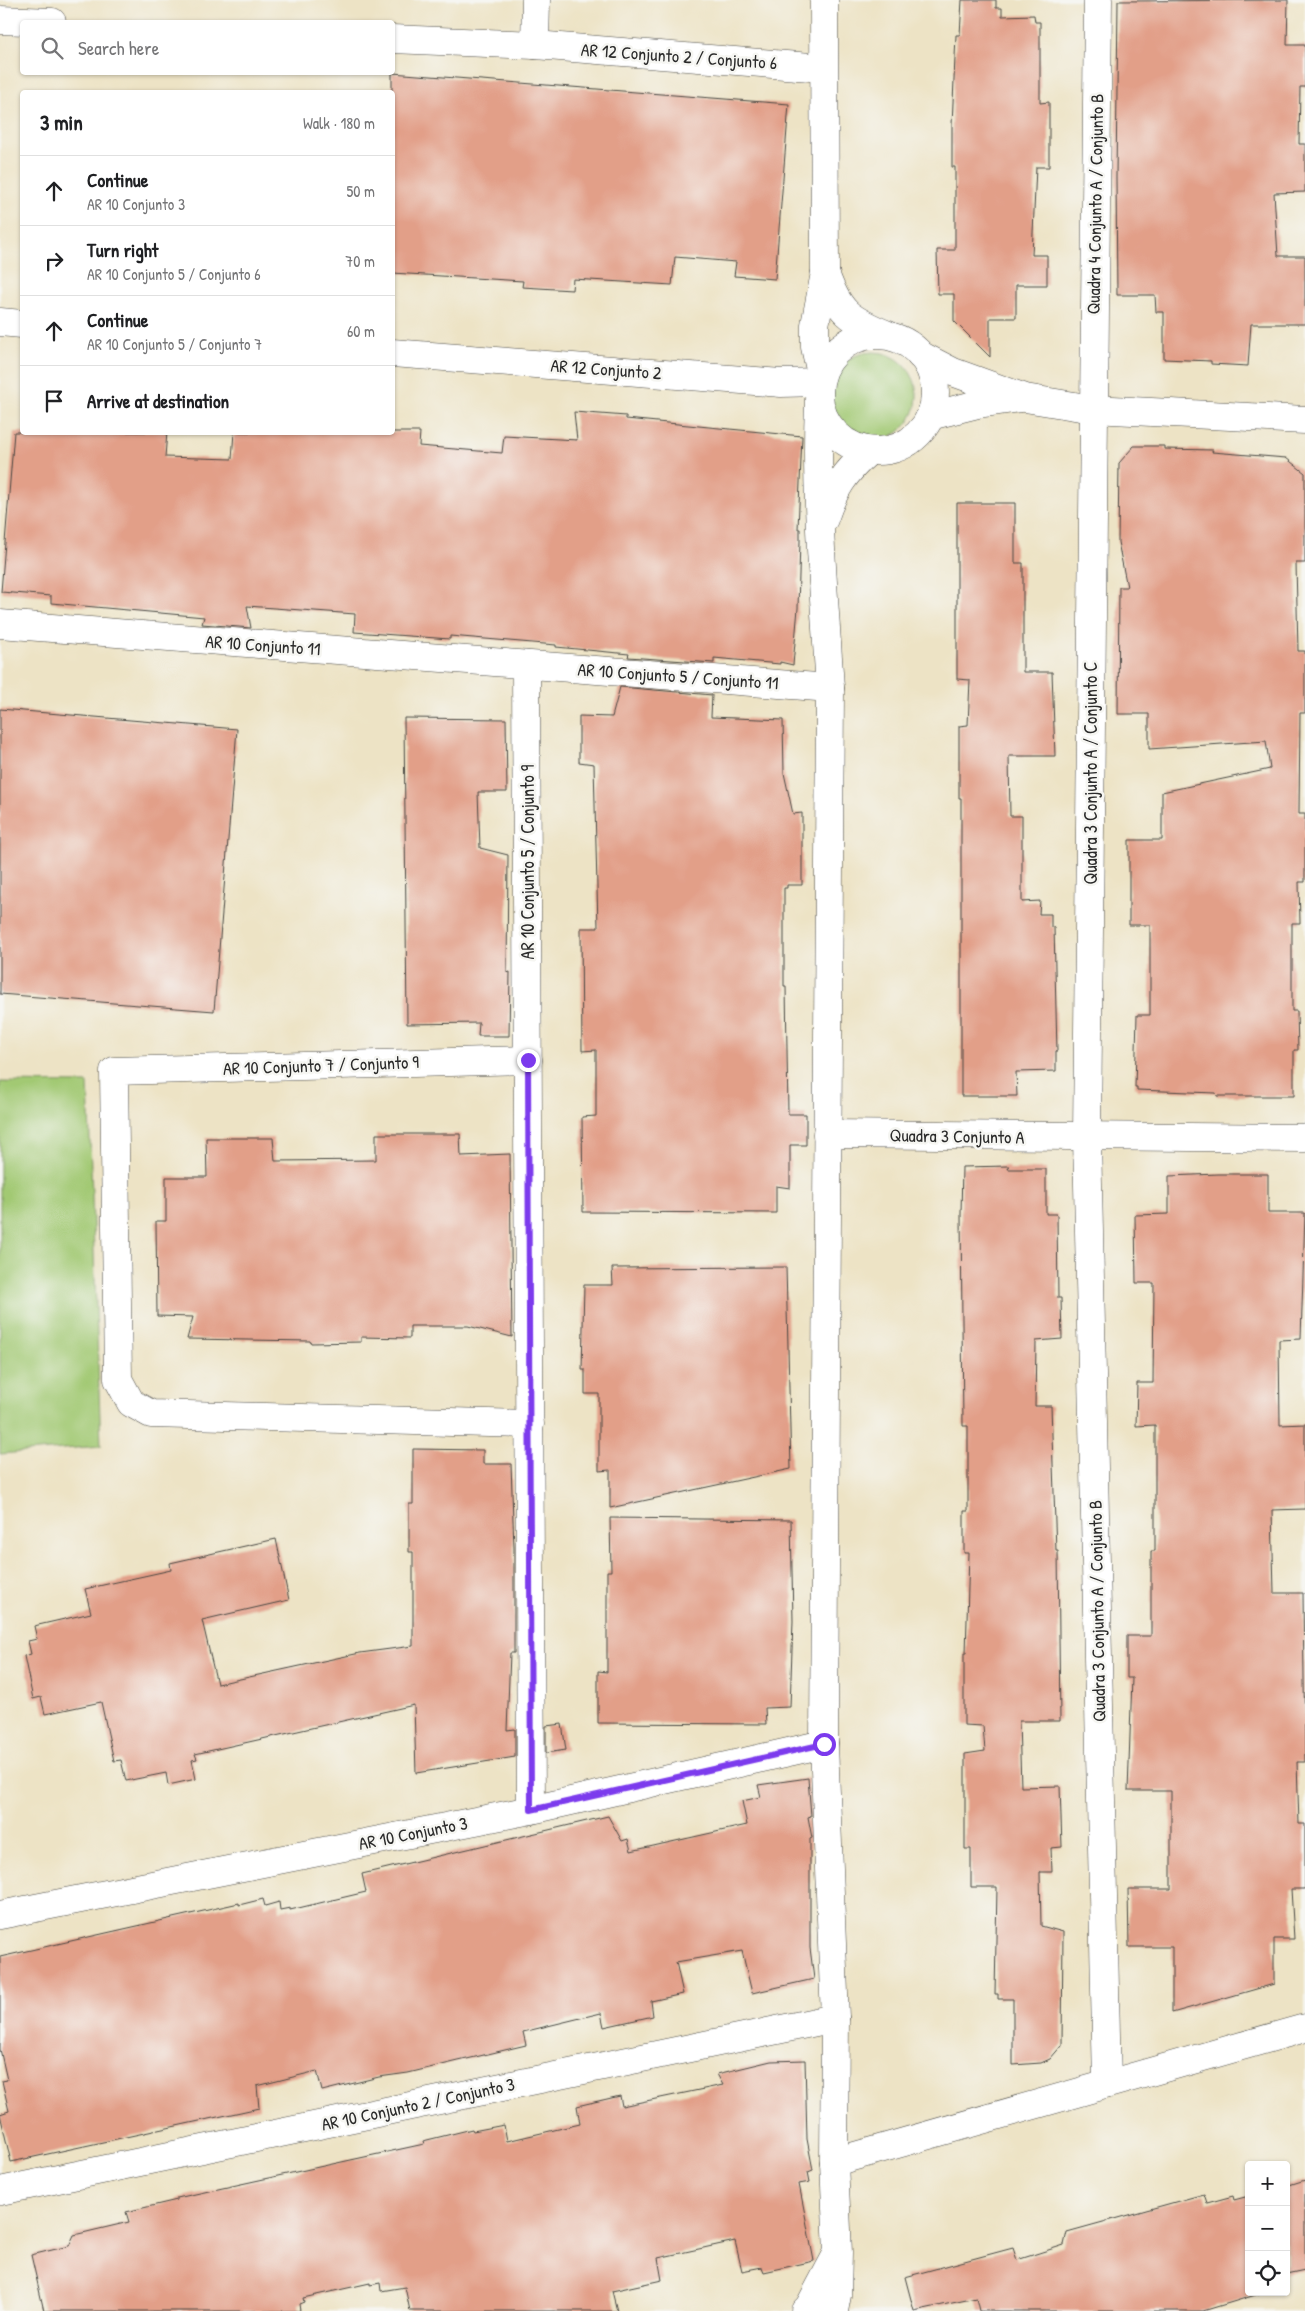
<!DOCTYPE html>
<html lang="en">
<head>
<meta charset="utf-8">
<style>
	:root { --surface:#fff; --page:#f6f6f6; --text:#202124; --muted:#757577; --line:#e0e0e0 }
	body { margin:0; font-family:"Patrick Hand",sans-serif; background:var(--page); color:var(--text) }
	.controls { position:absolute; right:15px; bottom:15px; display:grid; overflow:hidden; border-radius:5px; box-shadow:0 1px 4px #0004 }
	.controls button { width:45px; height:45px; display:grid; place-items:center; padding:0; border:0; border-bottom:1px solid var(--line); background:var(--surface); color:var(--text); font:25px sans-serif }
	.stop { position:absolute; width:15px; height:15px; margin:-11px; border:4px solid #7c3aed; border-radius:50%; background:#fff }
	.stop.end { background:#7c3aed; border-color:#fff; box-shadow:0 1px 5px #0008 }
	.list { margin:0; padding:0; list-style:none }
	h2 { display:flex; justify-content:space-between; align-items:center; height:65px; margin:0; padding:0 20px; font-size:21px }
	h2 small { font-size:16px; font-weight:400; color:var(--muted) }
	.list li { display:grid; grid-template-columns:32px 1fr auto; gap:15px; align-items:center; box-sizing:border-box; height:70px; padding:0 20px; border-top:1px solid var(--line) }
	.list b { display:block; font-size:19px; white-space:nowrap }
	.list p { margin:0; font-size:16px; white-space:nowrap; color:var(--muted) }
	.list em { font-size:16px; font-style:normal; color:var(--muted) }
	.icon { flex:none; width:28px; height:28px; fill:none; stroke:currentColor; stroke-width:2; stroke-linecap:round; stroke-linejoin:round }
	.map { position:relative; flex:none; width:1305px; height:2311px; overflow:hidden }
	.search { position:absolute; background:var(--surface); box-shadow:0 1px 4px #0004; left:20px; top:20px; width:375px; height:55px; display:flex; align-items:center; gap:12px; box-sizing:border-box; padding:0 18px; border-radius:5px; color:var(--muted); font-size:19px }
	.panel { position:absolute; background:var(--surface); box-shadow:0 1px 4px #0004; left:20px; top:90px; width:375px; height:345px; border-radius:5px }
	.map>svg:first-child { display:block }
</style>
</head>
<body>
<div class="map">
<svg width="1305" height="2311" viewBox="0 0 1305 2311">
	<rect width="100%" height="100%" fill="#f6f6f2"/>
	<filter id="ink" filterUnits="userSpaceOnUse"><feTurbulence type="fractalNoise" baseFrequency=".02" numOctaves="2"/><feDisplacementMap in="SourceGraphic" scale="10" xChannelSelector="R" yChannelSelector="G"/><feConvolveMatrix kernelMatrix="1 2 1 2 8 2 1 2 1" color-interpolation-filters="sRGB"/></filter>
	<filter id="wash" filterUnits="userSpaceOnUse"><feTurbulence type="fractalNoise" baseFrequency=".0096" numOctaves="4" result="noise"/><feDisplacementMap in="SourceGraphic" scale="20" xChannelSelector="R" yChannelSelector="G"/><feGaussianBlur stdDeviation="1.12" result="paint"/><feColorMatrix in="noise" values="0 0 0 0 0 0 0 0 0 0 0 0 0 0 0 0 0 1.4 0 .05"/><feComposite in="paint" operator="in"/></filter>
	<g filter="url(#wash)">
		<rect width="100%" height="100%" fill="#ede3c5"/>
		<g fill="#a2c973" stroke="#667a4f">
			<circle cx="873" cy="396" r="44"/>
			<polygon points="0,1082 88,1083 101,1446 0,1454"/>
		</g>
		<g id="blocks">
			<g fill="#e29f88">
				<polygon points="962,0 996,0 996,8 1002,8 1002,16 1034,15 1035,22 1040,22 1040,103 1049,102 1049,167 1036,167 1032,255 1047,255 1047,285 1016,285 1016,318 990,318 990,357 954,321 954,294 938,294 937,250 955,250 955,167 952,167 952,125 956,35 960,35"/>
				<polygon points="1288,0 1287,45 1305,45 1305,87 1300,87 1299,144 1305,144 1305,192 1274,193 1278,256 1305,256 1305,324 1251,324 1248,366 1211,364 1211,361 1164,359 1164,312 1156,312 1155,295 1117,295 1116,177 1118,1"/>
				<polygon points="392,73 789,104 775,279 734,276 736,262 675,257 672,285 573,279 572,290 522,287 523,281 392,273"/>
				<polygon points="574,412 626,416 626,419 802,436 798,529 800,529 800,541 798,608 793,665 780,662 780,664 714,658 714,663 628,657 629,654 556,647 556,645 450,636 450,639 354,632 355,614 247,606 251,628 202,624 204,617 51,603 51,596 1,592 14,432 167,432 165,457 232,459 234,432 420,432 419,446 502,453 504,436 577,440"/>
				<polygon points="1134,446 1165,446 1165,449 1213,450 1212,452 1286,458 1305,473 1305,563 1296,563 1298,651 1305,651 1305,713 1300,713 1299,814 1305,814 1305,882 1299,882 1300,923 1292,923 1292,1011 1297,1011 1298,1050 1294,1050 1294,1096 1217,1096 1216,1093 1137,1090 1137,1087 1135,1087 1137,1015 1150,1015 1150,925 1129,925 1129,840 1162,840 1162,792 1270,769 1266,741 1149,749 1149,714 1118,714 1119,587 1127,587 1118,542 1119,463"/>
				<polygon points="957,503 1015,503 1015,563 1023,563 1023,672 1052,672 1055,756 1009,756 1010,816 1022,816 1022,902 1040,901 1039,914 1051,914 1051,927 1054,927 1057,1051 1056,1051 1056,1071 1016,1072 1017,1096 961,1096 961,798 959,798 959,726 968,725 970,680 957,679"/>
				<polygon points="620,687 712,695 711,717 783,720 784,773 793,814 802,813 802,885 787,885 787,888 784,888 784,986 786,986 788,1114 806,1114 806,1145 790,1145 790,1188 776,1186 776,1213 583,1212 582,1117 596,1116 596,1050 582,1051 581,928 598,928 594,764 579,762 579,716 612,717"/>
				<polygon points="0,709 237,729 214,1011 0,994"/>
				<polygon points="404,718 506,719 507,792 478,792 480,848 508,855 507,973 510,972 509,1036 478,1036 479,1023 407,1024"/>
				<polygon points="376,1134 460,1134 461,1156 510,1154 512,1337 468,1326 410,1326 410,1338 361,1337 361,1342 311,1343 310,1341 187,1339 193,1317 157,1316 156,1221 166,1221 166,1177 207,1177 206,1138 273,1138 275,1161 376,1160"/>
				<polygon points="1009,1166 1008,1169 1046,1169 1046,1214 1057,1214 1058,1298 1061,1298 1062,1339 1036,1341 1035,1406 1051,1406 1056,1551 1058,1551 1060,1721 1019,1721 1021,1787 1060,1786 1062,1847 1051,1848 1052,1872 1040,1872 1041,1926 1063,1932 1062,2045 1050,2059 1041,2063 1013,2065 1013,1999 998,1999 998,1994 995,1994 997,1887 971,1887 971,1849 965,1849 965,1754 985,1751 983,1726 964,1725 964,1653 966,1653 969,1553 964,1553 964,1511 968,1511 968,1426 963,1426 961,1214 962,1167"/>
				<polygon points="1218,1174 1268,1174 1268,1213 1305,1213 1301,1339 1279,1340 1280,1425 1305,1424 1305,1509 1272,1510 1274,1593 1303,1593 1305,1762 1297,1762 1299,1824 1305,1824 1305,1889 1291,1889 1294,1939 1274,1939 1274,1984 1172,2013 1172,1947 1129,1947 1128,1889 1171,1889 1171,1791 1128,1791 1132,1678 1127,1678 1127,1636 1151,1636 1151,1551 1155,1551 1155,1425 1136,1426 1137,1383 1153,1383 1154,1283 1136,1283 1135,1215 1169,1214 1169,1176"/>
				<polygon points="786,1267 791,1469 610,1508 610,1470 599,1471 599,1394 585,1394 585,1370 582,1370 584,1285 613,1285 612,1268"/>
				<polygon points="413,1449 483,1450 483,1464 511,1464 514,1548 514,1653 510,1653 507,1730 515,1729 515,1757 416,1773 414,1705 195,1754 197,1759 192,1760 196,1779 168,1785 166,1773 126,1781 121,1760 114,1761 101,1702 45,1714 41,1697 33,1699 24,1656 31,1654 28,1641 37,1639 34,1626 91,1613 85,1589 171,1570 170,1563 276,1539 289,1600 202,1620 217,1684 360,1653 413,1646 413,1552 409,1552 409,1504 413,1504"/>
				<polygon points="610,1518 791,1520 793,1621 790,1707 765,1708 766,1724 598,1723 598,1671 607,1672 607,1571 611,1571"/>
				<polygon points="562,1724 566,1750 546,1753 546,1726"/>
				<polygon points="808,1778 811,1816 808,1817 812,1838 810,1839 810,1948 814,1979 752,1993 742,1951 676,1962 683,1994 651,2001 653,2016 604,2027 601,2013 523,2032 526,2045 408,2073 379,2077 322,2091 317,2071 257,2086 259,2108 11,2162 0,2114 9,2111 2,2081 7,2080 0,2049 0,1957 239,1903 239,1905 263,1899 265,1906 279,1902 280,1910 290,1908 290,1910 366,1892 362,1874 608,1816 622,1841 628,1839 631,1851 747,1825 742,1801 761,1797 758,1785"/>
				<polygon points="805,2060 807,2139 813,2170 808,2172 810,2182 799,2184 814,2261 764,2272 762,2267 742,2271 735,2241 658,2258 662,2280 612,2291 617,2311 410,2311 405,2287 381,2291 380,2283 370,2285 370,2283 303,2298 304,2302 299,2304 300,2311 44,2311 31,2255 69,2246 74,2235 129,2222 126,2212 177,2200 177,2198 424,2144 423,2141 472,2129 473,2131 504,2125 507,2141 580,2124 577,2106 620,2096 622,2106 723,2085 717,2074 771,2061"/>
				<polygon points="1305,2180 1305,2270 1286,2274 1286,2186"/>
				<polygon points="1204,2194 1207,2203 1233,2196 1234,2200 1249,2196 1249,2292 1258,2292 1259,2294 1203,2311 979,2311 976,2298 914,2311 905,2277 1013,2248 1017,2260 1064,2245 1067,2232"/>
			</g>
		</g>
	</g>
	<g filter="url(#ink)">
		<use href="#blocks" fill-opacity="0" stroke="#484742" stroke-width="1"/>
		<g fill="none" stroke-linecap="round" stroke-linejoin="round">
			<g stroke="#484742" stroke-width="29">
				<g id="minor">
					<polyline points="1098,0 1087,1137 1107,2084"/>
					<polyline points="0,20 52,22"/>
					<polyline points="392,39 535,45 823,68"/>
					<polyline points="535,45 536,0"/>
					<polyline points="0,322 22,324"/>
					<polyline points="392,353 781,383 819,382"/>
					<polyline points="920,355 953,372 1025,398 1093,409 1305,420"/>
					<polyline points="930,416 978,404 1021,398"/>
					<polyline points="0,624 830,688"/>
					<polyline points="526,665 531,1810"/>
					<polyline points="528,1060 114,1071 118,1379 131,1403 151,1414 530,1424"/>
					<polyline points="827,1134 1305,1138"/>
					<polyline points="0,1915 531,1810 824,1744"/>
					<polyline points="834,2162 1305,2028"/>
					<polyline points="0,2191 835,2018"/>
				</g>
			</g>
			<g stroke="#484742" stroke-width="29">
				<g id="tertiary">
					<path d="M825,273C839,313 849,319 888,335"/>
					<circle cx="877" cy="393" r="58"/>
					<polyline points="821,374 815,347 815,325 825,273 824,0"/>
					<path d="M819,401C815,497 824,593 830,688L824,1744L835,2018L834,2162L838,2253L837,2295L834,2311"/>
					<path d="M824,519C834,489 845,472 869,451"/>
					<polyline points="805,2311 809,2307 836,2256"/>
				</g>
			</g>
			<use href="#minor" stroke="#fff" stroke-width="28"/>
			<use href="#tertiary" stroke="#fff" stroke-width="28"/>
		</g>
	</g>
	<g fill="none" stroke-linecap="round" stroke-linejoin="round" filter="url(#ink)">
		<polyline stroke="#7c3aed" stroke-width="6" points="528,1060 531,1810 824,1744"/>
	</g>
	<g text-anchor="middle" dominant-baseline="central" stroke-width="5" stroke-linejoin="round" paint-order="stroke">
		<g font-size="18" fill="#2b2b2b" stroke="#f6f6f2">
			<text transform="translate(679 56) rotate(4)">AR 12 Conjunto 2 / Conjunto 6</text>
			<text transform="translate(1095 204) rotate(-89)">Quadra 4 Conjunto A / Conjunto B</text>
			<text transform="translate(606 369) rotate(4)">AR 12 Conjunto 2</text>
			<text transform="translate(263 645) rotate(4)">AR 10 Conjunto 11</text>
			<text transform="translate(678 676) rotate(4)">AR 10 Conjunto 5 / Conjunto 11</text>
			<text transform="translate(1090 773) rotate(-90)">Quadra 3 Conjunto A / Conjunto C</text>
			<text transform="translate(527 862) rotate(-90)">AR 10 Conjunto 5 / Conjunto 9</text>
			<text transform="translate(321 1065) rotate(-2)">AR 10 Conjunto 7 / Conjunto 9</text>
			<text transform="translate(957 1136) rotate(1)">Quadra 3 Conjunto A</text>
			<text transform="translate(1097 1611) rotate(-91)">Quadra 3 Conjunto A / Conjunto B</text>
			<text transform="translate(413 1833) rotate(-11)">AR 10 Conjunto 3</text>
			<text transform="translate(418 2104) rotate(-12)">AR 10 Conjunto 2 / Conjunto 3</text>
		</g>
	</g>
</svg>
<div class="controls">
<button>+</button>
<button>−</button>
<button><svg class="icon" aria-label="locate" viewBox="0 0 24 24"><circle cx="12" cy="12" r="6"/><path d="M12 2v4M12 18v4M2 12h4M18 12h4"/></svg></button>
</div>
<div class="stop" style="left:824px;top:1744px"></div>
<div class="stop end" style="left:528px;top:1060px"></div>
<div class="search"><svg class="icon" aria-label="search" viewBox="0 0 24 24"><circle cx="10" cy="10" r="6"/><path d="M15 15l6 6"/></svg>Search here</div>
<section class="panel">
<h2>3 min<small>Walk · 180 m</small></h2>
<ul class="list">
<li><svg class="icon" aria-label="ahead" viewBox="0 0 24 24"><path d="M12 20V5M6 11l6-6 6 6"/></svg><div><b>Continue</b><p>AR 10 Conjunto 3</p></div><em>50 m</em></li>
<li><svg class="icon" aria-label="right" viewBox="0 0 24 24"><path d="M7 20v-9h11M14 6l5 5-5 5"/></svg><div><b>Turn right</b><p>AR 10 Conjunto 5 / Conjunto 6</p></div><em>70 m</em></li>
<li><svg class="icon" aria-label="ahead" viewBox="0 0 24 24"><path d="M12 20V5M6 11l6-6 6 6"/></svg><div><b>Continue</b><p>AR 10 Conjunto 5 / Conjunto 7</p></div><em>60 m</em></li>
<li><svg class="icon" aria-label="arrive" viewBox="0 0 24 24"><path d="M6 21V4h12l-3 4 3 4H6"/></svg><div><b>Arrive at destination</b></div></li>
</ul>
</section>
</div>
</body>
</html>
